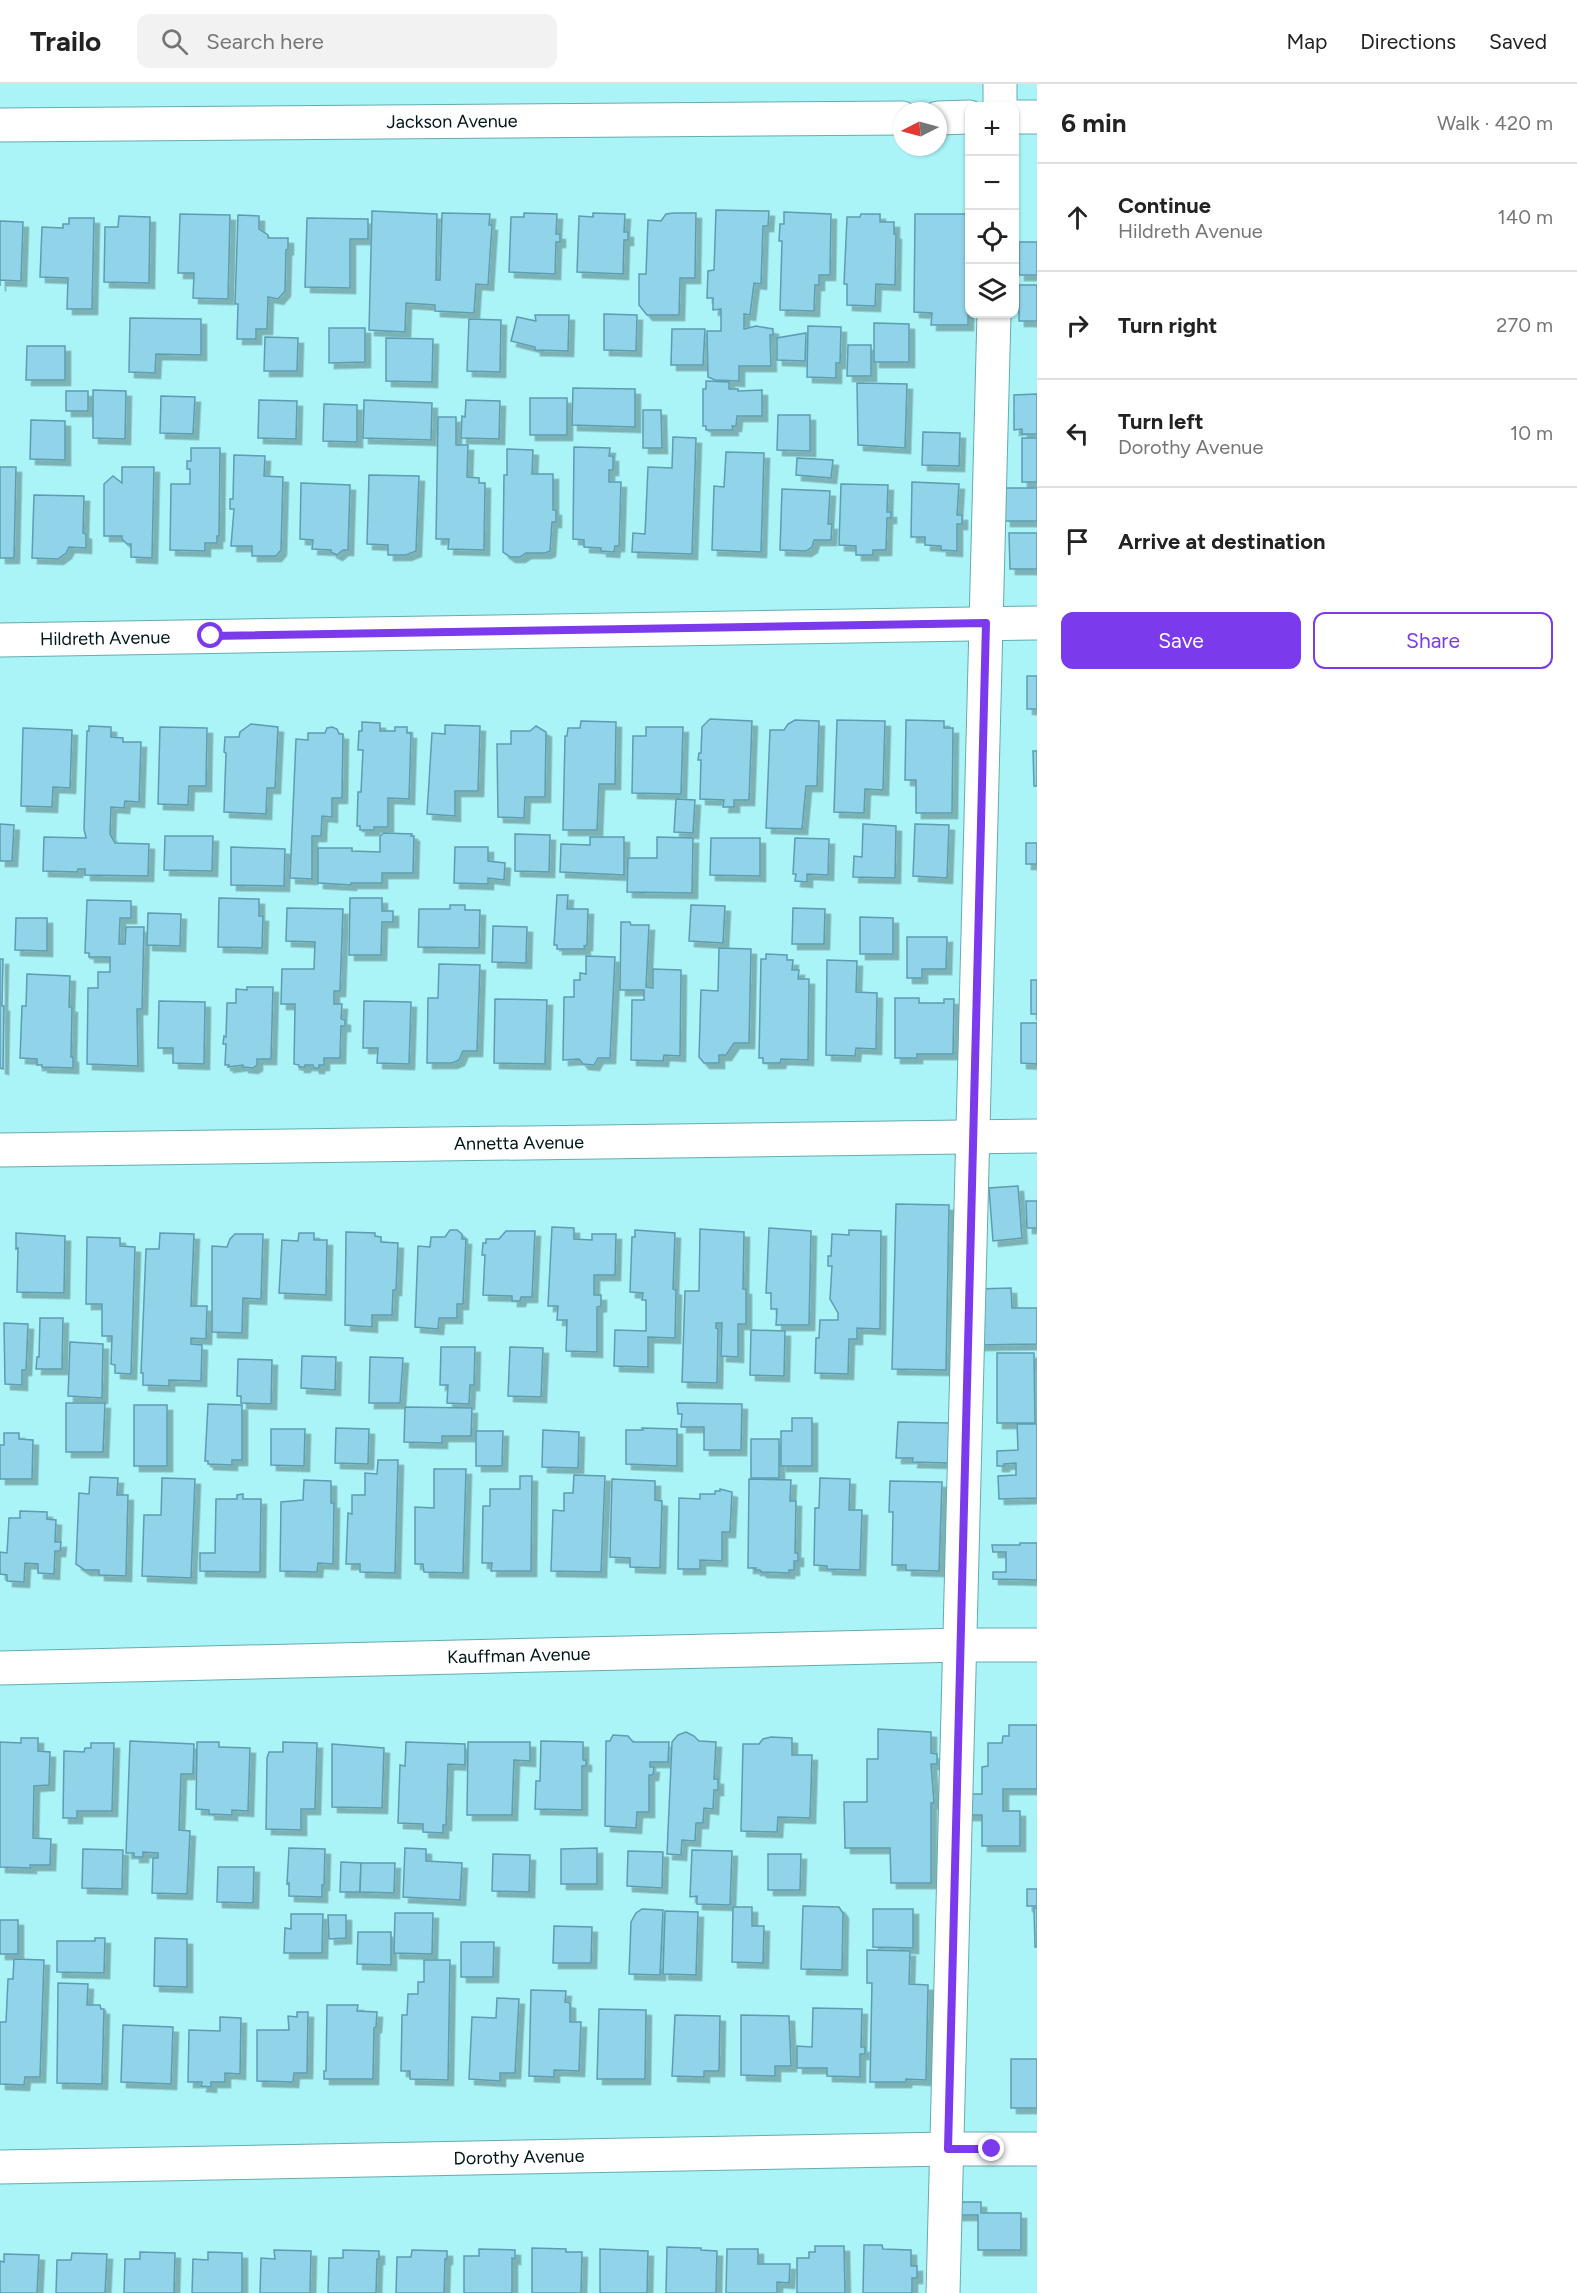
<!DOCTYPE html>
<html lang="en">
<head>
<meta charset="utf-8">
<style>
	:root { --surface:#fff; --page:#f2f2f2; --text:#222; --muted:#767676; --line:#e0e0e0; --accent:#7c3aed }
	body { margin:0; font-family:Figtree,sans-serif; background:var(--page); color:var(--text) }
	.controls { position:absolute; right:18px; top:18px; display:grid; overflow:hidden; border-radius:12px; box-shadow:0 2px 4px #0004 }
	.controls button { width:54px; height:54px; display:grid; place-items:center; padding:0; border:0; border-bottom:2px solid var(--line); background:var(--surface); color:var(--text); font:30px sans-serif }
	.compass { position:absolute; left:893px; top:18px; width:54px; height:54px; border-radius:50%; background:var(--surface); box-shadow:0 2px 4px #0004; rotate:264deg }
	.stop { position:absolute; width:18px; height:18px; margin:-14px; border:4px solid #7c3aed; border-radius:50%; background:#fff }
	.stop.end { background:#7c3aed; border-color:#fff; box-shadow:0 2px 6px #0008 }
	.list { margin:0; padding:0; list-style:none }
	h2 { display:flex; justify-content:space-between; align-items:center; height:78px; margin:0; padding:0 24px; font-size:26px }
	h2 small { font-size:20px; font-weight:400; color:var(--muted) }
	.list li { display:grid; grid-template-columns:39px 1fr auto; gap:18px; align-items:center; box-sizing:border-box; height:108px; padding:0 24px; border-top:2px solid var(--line) }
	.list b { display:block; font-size:22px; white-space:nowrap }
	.list p { margin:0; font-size:20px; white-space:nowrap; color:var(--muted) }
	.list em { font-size:20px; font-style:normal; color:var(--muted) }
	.actions { display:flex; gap:12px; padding:18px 24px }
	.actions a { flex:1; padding:14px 0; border:2px solid var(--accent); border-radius:12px; text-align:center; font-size:21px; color:var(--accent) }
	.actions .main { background:var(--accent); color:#fff }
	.icon { flex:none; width:33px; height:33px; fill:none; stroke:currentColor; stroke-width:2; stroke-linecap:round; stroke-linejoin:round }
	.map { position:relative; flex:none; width:1037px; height:2209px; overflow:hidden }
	header { display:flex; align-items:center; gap:36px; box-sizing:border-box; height:84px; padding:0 30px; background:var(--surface); border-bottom:2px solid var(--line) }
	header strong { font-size:28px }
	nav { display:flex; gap:33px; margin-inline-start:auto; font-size:21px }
	.search { width:420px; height:54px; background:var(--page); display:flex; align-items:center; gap:15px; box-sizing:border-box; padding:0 21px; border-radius:12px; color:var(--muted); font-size:22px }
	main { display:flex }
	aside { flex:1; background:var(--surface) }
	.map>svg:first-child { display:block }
</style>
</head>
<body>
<header>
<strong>Trailo</strong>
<div class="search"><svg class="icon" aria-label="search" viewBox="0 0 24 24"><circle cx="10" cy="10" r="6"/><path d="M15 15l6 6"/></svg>Search here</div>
<nav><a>Map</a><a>Directions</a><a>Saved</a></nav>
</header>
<main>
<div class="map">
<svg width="1037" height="2209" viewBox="0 0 1037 2209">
	<defs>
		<filter id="shadow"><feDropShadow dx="5.5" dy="5.5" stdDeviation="0" flood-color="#0004"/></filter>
	</defs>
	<rect width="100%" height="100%" fill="#aaf3f7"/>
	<g fill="#91d3e8" stroke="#5d9db1" stroke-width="1.5" filter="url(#shadow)">
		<polygon points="716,126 769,127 768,142 763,142 761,200 754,199 750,231 744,230 744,245 756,242 773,245 773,251 770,251 771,282 739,282 739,297 715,296 708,293 707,247 721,247 721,225 713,226 713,214 707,214 708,187 714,186"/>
		<polygon points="372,127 437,130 436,196 440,196 442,129 490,130 489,141 492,141 488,201 476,200 474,229 435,227 435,221 406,219 405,248 369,246"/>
		<polygon points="784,128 831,130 830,191 819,191 819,201 815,201 814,227 780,226 782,157 779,157 780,140 784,140"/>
		<polygon points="524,129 557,130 556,150 560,150 560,158 556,158 555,190 509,188 511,133 524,133"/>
		<polygon points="593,129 625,130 624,148 628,148 628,156 624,156 623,190 577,188 579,132 593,133"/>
		<polygon points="674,129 696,129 695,194 680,194 679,231 647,231 639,221 639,190 646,190 648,136 661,137 666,130"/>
		<polygon points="180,130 230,131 228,215 193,214 194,189 178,189"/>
		<polygon points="861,130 880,130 880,138 894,138 894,150 896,150 895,201 876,200 875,222 847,221 847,200 844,200 847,133 860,133"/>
		<polygon points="915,130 969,130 968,241 931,241 932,229 914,228"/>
		<polygon points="238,131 259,132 259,145 268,151 268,154 288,154 288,165 286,166 285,207 278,215 268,213 267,245 256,245 256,255 237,255 238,220 235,220"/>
		<polygon points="119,132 150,133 149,199 104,198 105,143 118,143"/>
		<polygon points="69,134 94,134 92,225 67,225 68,194 40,193 42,143 63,144 63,140 69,140"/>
		<polygon points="307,134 368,135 368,155 350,155 350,204 305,203"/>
		<polygon points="0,137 23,138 21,197 0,196 0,202"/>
		<rect x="1019" y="158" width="18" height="33"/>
		<rect x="1019" y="201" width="18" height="36"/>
		<polygon points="604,230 637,231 636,267 604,266"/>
		<polygon points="535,231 569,231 568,267 535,266 535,263 511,257 517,233 536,237"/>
		<polygon points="130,234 201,235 201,271 156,270 155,289 129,288"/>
		<polygon points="469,235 501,236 500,288 467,287"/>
		<polygon points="874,239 909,240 909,278 874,278"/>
		<polygon points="808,242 841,243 840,279 836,279 836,294 807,293"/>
		<polygon points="329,244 365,244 365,278 329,279"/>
		<polygon points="672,245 705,245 703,281 671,281"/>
		<polygon points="806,249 805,277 777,276 777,254"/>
		<polygon points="265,253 298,254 297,287 264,287"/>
		<polygon points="386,254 433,255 432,298 386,297"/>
		<polygon points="848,261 871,261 871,292 847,292"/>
		<polygon points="27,262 65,262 65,296 26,296"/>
		<polygon points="706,297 729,298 729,305 738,305 738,307 762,306 762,332 737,332 736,342 732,342 733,346 706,346 706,342 703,342 703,305 706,305"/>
		<polygon points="857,299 907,300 905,364 858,361"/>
		<polygon points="573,304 635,305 635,343 572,341"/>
		<polygon points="93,306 126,307 125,355 93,354"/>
		<rect x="66" y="307" width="22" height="20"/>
		<polygon points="1037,310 1037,350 1022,350 1022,345 1014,346 1014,311"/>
		<polygon points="161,312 195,313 193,350 160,349"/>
		<rect x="530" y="314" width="37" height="37"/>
		<polygon points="259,316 297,317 296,355 258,354"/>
		<polygon points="364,316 432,319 431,356 363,354"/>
		<polygon points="466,316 500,317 499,355 461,354 462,332 465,333"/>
		<polygon points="324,320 357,321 357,358 323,357"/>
		<polygon points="643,326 661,326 662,364 643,364"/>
		<polygon points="778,331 810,331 810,367 777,366"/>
		<polygon points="438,333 456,333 456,361 468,361 467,393 479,394 479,399 485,399 484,466 448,465 449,455 436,455"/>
		<polygon points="31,336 65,337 65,376 30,375"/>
		<polygon points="923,348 960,349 959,382 922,381"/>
		<polygon points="673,353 696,354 692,470 632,468 633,449 645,450 648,383 672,384"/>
		<rect x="1022" y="354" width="15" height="44"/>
		<polygon points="574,363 610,364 609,372 613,372 613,386 609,386 609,398 621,398 619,462 615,462 614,468 601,467 601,464 584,463 584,456 573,455"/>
		<polygon points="191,364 220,364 219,452 217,452 217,459 205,459 205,467 170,466 171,400 190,400 190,385 187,385 187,377 191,377"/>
		<polygon points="507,365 533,366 532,390 553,390 553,426 556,426 556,438 552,438 550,467 545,469 526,469 520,473 510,473 503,468 504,391 507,391"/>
		<polygon points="726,368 764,369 761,468 712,466 714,402 724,403"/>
		<polygon points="234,371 265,372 264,392 283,393 281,466 276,472 252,472 252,462 231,462 234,425 230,425 230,415 233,415"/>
		<polygon points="797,374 833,376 831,394 796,391"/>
		<polygon points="0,383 16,383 14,474 0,474"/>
		<polygon points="122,383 154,383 152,474 131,473 131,460 127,460 122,455 122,452 104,452 104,400 113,392 122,399"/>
		<polygon points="369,391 419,392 416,467 406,471 388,471 388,461 367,460"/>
		<polygon points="912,398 959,400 957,431 962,431 962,440 957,440 957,467 941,466 941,462 925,461 925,453 911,453"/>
		<polygon points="301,399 350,401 348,466 343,466 337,471 331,468 331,466 312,465 313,456 300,455"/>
		<polygon points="841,400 888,401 887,428 891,428 891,434 887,434 886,466 873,466 873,471 856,471 856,462 839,461"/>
		<polygon points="1004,404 1037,404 1037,437 1005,437"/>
		<polygon points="782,405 830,407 828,440 832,440 831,456 814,456 812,463 806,467 780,466"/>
		<polygon points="34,411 84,412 83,449 86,450 86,464 69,463 66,469 58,475 32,474"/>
		<polygon points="1009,449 1037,449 1037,485 1010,485"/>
		<rect x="1027" y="592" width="10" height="33"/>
		<polygon points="710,635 752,637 749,716 734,716 734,723 723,723 724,716 700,715 701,676 698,676 699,669 701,669 702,643"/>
		<polygon points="795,636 819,637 817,702 806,702 802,745 766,744 770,646 784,646 788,640"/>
		<polygon points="837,636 885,637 883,706 865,705 864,729 834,728"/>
		<polygon points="906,636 944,637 944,644 953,644 952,729 916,729 916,696 905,696"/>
		<polygon points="581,637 616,638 615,700 599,700 597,746 563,746 565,652 567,652 568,644 580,644"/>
		<polygon points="362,638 380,639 380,647 395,647 395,643 407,643 407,649 411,649 409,715 388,714 388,743 374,743 374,746 360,746 360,742 357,742 358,708 361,708 363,666 358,666 359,647 362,647"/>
		<polygon points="251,640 278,643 275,704 267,704 266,730 224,728 226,669 224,668 225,653 239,653 240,648"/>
		<polygon points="445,641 480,642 478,707 455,707 455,732 427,730 432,649 445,650"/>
		<polygon points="89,642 111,643 111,653 123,654 123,658 141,658 139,718 125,717 124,724 111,723 110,750 115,759 149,760 148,792 85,791 85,785 78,785 77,788 43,787 44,753 86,754 84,745 87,647 89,647"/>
		<polygon points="536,642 546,648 545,713 525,713 524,734 498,733 497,660 511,660 511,647 530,647"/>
		<polygon points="160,643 207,644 206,702 189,702 188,721 158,720"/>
		<polygon points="332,643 337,645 339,650 343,650 342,714 332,714 332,733 322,732 321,752 312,752 312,795 290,794 296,655 308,656 308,649 325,649 327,644"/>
		<polygon points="646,643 683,643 681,710 632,709 633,652 646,652"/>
		<polygon points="23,644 72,646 70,704 53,703 52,723 21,722"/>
		<polygon points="1033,667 1037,667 1037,702 1034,702"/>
		<polygon points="676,715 695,716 693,749 674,748"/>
		<polygon points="0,740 14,741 12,777 0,777"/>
		<polygon points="863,740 896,742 895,794 853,793 854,772 862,773"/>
		<polygon points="915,740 949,741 947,794 913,792"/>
		<polygon points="384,749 412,750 411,752 414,752 413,789 382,789 382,799 351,799 351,801 318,799 318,764 352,764 352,767 380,768 380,752"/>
		<polygon points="515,750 550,751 549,788 515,787"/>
		<polygon points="165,752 213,752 212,787 164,786"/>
		<polygon points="590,753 624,753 624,791 560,788 561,760 590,761"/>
		<polygon points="657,753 693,754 692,809 627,808 628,774 657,774"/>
		<polygon points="711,754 760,754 760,792 710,791"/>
		<polygon points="795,754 829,755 828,791 807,790 807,798 795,797 796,790 793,790"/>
		<rect x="1026" y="759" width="11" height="21"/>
		<polygon points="231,763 285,765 284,802 231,801"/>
		<polygon points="455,763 488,763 488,777 505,779 504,796 488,794 488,800 454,799"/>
		<polygon points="557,811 568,811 567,825 588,825 587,861 584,862 585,865 557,865 557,861 554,861"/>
		<polygon points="219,814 259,815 259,832 263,832 262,864 218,863"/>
		<polygon points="350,814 382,814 382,827 393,827 393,838 382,838 381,871 349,871"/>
		<polygon points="87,816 131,817 131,834 120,834 119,860 125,860 126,843 144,843 142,925 137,925 138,982 87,980 88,904 98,904 98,888 110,888 110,873 89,873 89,869 85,869"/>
		<polygon points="450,821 465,821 465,826 480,826 479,864 418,863 419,825 450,825"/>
		<polygon points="691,821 725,822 723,859 689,857"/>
		<polygon points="287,824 343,825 340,907 334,907 334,920 342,920 341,935 345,936 345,942 341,942 340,974 324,974 324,981 319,981 319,984 314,984 313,981 305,981 305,983 299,983 299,981 294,980 295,920 281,920 282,885 314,885 315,858 286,857"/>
		<polygon points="793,824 825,825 824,860 792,860"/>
		<polygon points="148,829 181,830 180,862 147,861"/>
		<polygon points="860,833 893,834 893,870 860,870"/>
		<polygon points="16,834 47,834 47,867 15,866"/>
		<polygon points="621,838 630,838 631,841 649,841 646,903 653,904 653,885 681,886 680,972 664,971 663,977 631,976 632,916 644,916 644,906 620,906"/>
		<polygon points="493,842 527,843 526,879 492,878"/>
		<polygon points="907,853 947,853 946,885 922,885 922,894 907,894"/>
		<polygon points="719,864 751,865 749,959 734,959 726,971 719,971 719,979 704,979 699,973 701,906 718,907"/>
		<polygon points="766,870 787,871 787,876 793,876 792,886 799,886 798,895 809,895 808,976 781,975 780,979 763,979 763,974 759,974 761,875 766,875"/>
		<polygon points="586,872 615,873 610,974 598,974 594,981 583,980 579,975 563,976 564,913 574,913 574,896 580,896 580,889 586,890"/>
		<polygon points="0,875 3,875 2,922 4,922 3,985 0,984"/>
		<polygon points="827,876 857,877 856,908 877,909 876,965 856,964 855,972 826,971"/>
		<polygon points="439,880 480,881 477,967 463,967 459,976 452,979 427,979 428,914 438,914"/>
		<polygon points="27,890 70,892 69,923 72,923 71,973 73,973 73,984 42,983 42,981 37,981 37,975 20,974 22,922 26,922"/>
		<rect x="1031" y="896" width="6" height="34"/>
		<polygon points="247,903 273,903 271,975 257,975 257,981 253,984 243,983 243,981 228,983 229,981 225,981 226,960 223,960 224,952 226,953 227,919 236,919 236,905 247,906"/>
		<polygon points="895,914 919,914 919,919 944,919 944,915 954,915 953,970 917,970 917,974 895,974"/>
		<polygon points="495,915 547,916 545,980 494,979"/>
		<polygon points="159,917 205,918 204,980 173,979 173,964 158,964"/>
		<polygon points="364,917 411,918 409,980 377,979 378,964 363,964"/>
		<polygon points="1021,939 1037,939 1037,980 1021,979"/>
		<polygon points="1018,1102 1022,1154 993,1157 989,1104"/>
		<polygon points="1026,1117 1037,1117 1037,1144 1027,1144"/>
		<polygon points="896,1120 949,1121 946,1286 892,1285"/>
		<polygon points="552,1143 574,1144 574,1155 592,1156 592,1150 616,1150 615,1191 594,1191 594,1211 601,1211 601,1222 597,1223 597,1268 566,1267 567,1236 557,1236 558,1222 548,1222"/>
		<polygon points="769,1144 811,1147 809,1241 776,1241 777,1225 771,1225 771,1209 766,1209"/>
		<polygon points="700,1145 744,1148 743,1205 746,1205 746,1240 738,1240 738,1273 721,1272 722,1239 716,1239 716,1244 718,1245 717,1299 682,1298 685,1207 699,1207"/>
		<polygon points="450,1146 457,1146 462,1150 462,1155 466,1155 463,1220 457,1220 457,1234 439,1234 438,1245 415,1243 418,1162 430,1163 431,1153 445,1153"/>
		<polygon points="635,1146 675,1149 673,1205 676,1206 675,1254 648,1253 648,1283 614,1282 615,1246 646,1247 646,1216 642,1216 643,1209 630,1208 632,1153 635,1153"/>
		<polygon points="849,1146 881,1147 880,1245 857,1244 857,1255 849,1255 848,1290 815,1289 816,1254 819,1254 820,1236 838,1236 838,1229 830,1215 832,1182 828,1182 828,1172 831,1172 832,1150 849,1151"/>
		<polygon points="506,1147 535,1147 532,1213 521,1213 520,1217 512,1217 512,1212 483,1211 485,1171 482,1171 483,1159 486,1159 486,1155 499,1155"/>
		<polygon points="346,1148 375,1149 375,1152 381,1153 381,1158 398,1159 396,1206 393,1206 392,1231 372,1231 372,1243 345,1241"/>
		<polygon points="16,1149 65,1152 64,1209 17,1208 18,1164 16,1165"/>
		<polygon points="160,1149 194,1150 191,1222 207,1222 206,1255 191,1254 191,1260 202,1261 201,1297 169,1296 169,1302 143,1301 143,1289 141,1289 146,1165 159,1165"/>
		<polygon points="299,1149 314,1149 314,1156 327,1156 326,1211 279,1209 282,1156 298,1157"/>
		<polygon points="235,1150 263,1150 261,1215 243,1214 242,1249 212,1248 212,1162 227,1163 230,1155"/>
		<polygon points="87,1153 120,1154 120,1162 135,1163 131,1290 115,1289 115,1281 111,1280 112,1252 102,1252 102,1220 86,1220"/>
		<polygon points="1011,1204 1012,1224 1037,1224 1037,1260 979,1261 978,1205"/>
		<polygon points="40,1234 63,1234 62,1285 36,1285 37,1273 39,1273"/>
		<polygon points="4,1239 28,1240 26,1286 22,1286 22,1301 5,1300"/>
		<polygon points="751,1246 785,1247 784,1292 750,1291"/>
		<polygon points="70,1258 103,1260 102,1314 68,1312"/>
		<polygon points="441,1263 475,1263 474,1301 470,1301 469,1320 447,1319 448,1301 440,1301"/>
		<polygon points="510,1263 543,1264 541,1313 508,1312"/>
		<polygon points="997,1269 1034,1269 1035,1339 997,1339"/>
		<polygon points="302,1272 336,1273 335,1306 301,1304"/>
		<polygon points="370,1273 403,1274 400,1319 369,1319"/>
		<polygon points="238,1275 272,1276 271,1320 241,1319 241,1312 237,1312"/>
		<polygon points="66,1319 105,1319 103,1368 66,1368"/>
		<polygon points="677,1319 742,1320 741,1366 704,1366 704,1343 681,1343 682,1330 678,1330"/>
		<polygon points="208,1320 242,1321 242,1376 232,1376 232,1381 208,1380 208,1377 205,1377"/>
		<rect x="134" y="1321" width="33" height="61"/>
		<polygon points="405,1323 472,1324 471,1352 442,1352 442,1359 404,1358"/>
		<polygon points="792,1334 812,1334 812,1382 781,1382 781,1347 792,1347"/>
		<polygon points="898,1338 949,1339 948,1379 912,1378 913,1374 896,1374"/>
		<polygon points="1017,1340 1037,1340 1037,1414 999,1415 998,1392 1016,1391 1016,1379 1004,1380 1004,1382 997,1382 997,1367 1018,1366"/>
		<polygon points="336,1344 369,1345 368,1380 335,1379"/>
		<polygon points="642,1344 677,1345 677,1382 626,1380 626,1346 643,1346"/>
		<polygon points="271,1345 305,1345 304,1382 271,1381"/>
		<polygon points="543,1346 579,1348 578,1384 542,1383"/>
		<polygon points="476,1347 503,1347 502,1382 476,1382"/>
		<polygon points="4,1349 19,1349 19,1355 33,1356 32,1395 0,1395 0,1361 4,1361"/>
		<rect x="751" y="1355" width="28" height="39"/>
		<polygon points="378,1376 398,1376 395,1489 360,1488 360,1480 346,1480 348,1429 352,1430 352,1411 365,1411 365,1389 377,1390"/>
		<polygon points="434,1385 466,1385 463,1489 424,1488 423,1480 415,1480 415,1423 434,1424"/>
		<polygon points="574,1391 605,1392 601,1488 551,1487 553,1426 564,1427 564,1409 573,1409"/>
		<polygon points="520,1392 532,1392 531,1487 491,1487 492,1479 482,1479 483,1422 490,1422 490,1405 520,1405"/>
		<polygon points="90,1393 118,1394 117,1411 128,1411 126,1492 99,1491 99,1486 85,1486 76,1480 79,1409 89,1410"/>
		<polygon points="162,1394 195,1395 191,1494 142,1492 144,1431 161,1431"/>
		<polygon points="820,1394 850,1395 849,1426 862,1426 860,1486 827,1485 827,1482 814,1481 815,1424 819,1424"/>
		<polygon points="612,1395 655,1397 655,1416 662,1417 660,1484 630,1483 630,1474 610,1473"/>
		<polygon points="749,1395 791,1396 790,1417 796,1417 795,1469 798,1469 798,1477 794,1477 794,1486 789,1486 789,1489 761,1488 760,1486 755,1486 756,1484 748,1484"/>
		<polygon points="304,1396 331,1397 331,1419 334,1419 333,1480 318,1479 317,1488 280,1487 281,1418 303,1416"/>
		<polygon points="890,1397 942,1398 939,1487 906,1486 906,1481 892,1481 893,1428 889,1428"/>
		<polygon points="720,1405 732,1408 730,1448 722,1448 722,1477 700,1476 700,1485 678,1485 679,1414 700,1415 700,1410 715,1410 715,1407 720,1407"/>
		<polygon points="243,1410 243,1415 261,1415 260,1488 200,1487 200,1469 215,1469 216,1415 237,1415 237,1411"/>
		<polygon points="20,1427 47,1428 47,1435 56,1436 55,1458 61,1458 60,1467 55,1467 54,1490 38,1489 38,1480 25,1479 24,1498 7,1497 7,1491 0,1490 0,1468 7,1469 9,1434 20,1434"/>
		<polygon points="1020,1459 1037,1459 1037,1496 993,1495 993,1488 1006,1488 1006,1468 993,1468 992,1461 1020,1461"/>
		<polygon points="1009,1641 1037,1641 1037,1705 1003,1705 1003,1727 1020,1727 1020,1762 982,1762 982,1731 964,1731 965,1710 982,1710 982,1683 988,1682 988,1659 1002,1659 1003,1652 1009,1652"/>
		<polygon points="878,1645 931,1648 931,1669 937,1670 937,1680 931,1680 934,1719 931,1719 931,1799 891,1799 890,1764 845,1764 844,1718 867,1718 867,1675 878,1675"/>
		<polygon points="686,1648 694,1652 699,1657 716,1658 714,1695 718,1695 718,1706 714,1706 713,1725 704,1724 703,1739 696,1739 695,1757 682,1756 681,1771 667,1770 672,1658 678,1651"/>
		<polygon points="613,1651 628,1652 633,1658 669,1658 668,1678 650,1678 650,1683 654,1683 653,1691 649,1691 649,1728 637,1728 636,1744 605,1742 606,1657 610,1657"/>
		<polygon points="771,1653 792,1654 792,1671 812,1671 810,1734 778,1733 777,1748 741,1747 743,1660 759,1660 763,1655"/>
		<polygon points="21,1654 38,1654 38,1667 50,1668 49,1701 34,1702 33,1754 51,1755 50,1781 30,1781 31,1784 0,1783 0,1658 21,1659"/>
		<polygon points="130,1657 194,1660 193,1690 181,1690 179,1746 190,1747 187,1810 152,1809 153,1774 158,1774 158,1769 143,1768 143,1773 134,1773 134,1769 126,1769"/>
		<polygon points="541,1657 583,1658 583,1676 586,1676 586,1682 582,1682 582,1726 535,1725 536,1697 540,1697"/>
		<polygon points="197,1658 219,1658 219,1663 250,1664 248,1727 232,1726 232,1731 209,1730 209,1726 196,1725"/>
		<polygon points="283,1658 317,1659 315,1725 301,1725 301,1746 266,1745 267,1674 269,1668 283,1668"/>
		<polygon points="406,1658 465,1660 465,1681 448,1680 446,1741 443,1741 443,1749 423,1748 423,1740 398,1739 400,1681 405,1682"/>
		<polygon points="468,1658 530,1658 530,1677 514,1676 512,1731 467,1731"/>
		<polygon points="91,1659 114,1659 112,1727 77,1727 77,1734 63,1734 64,1667 84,1668 85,1664 91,1664"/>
		<polygon points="332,1660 384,1664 382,1724 332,1723"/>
		<polygon points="289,1764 325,1765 324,1801 322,1801 322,1813 289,1812 289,1799 287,1800"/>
		<polygon points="405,1764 426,1765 426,1777 462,1779 460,1816 403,1813"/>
		<polygon points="597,1764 597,1800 561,1800 561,1765"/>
		<polygon points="83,1765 123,1766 122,1805 82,1804"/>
		<polygon points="692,1766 732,1767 730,1821 697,1820 697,1812 690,1813"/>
		<polygon points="628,1767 663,1768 662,1804 627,1802"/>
		<polygon points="493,1770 530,1771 529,1808 492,1807"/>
		<polygon points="768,1770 801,1770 800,1806 768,1806"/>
		<polygon points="341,1778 361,1779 360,1808 340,1808"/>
		<polygon points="361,1779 395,1779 394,1809 360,1808"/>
		<polygon points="218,1783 254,1783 253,1819 217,1818"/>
		<rect x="1027" y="1805" width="10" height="17"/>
		<polygon points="803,1822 839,1823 843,1829 842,1886 801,1885"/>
		<polygon points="733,1823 752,1823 752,1842 764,1842 763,1879 732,1878"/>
		<polygon points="1034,1824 1037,1824 1037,1863 1035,1863"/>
		<polygon points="642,1825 663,1826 660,1891 629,1890 631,1838 636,1829"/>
		<polygon points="873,1825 913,1825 913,1864 873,1863"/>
		<polygon points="665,1827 698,1828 696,1891 663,1890"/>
		<polygon points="395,1829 433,1829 432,1870 394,1869"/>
		<polygon points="291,1830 323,1830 322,1869 284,1869 285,1844 291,1845"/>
		<polygon points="328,1831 346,1831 346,1854 329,1855"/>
		<rect x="0" y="1836" width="18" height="34"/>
		<polygon points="554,1842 592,1843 591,1879 553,1879"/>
		<polygon points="358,1848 391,1848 391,1881 357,1880"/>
		<polygon points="95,1854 105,1854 104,1889 57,1888 57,1857 95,1857"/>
		<polygon points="155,1854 187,1855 187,1903 154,1902"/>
		<polygon points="461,1858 494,1858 493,1893 461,1893"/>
		<polygon points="867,1866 910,1867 909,1900 928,1901 926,1996 906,1995 906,1998 870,1998 872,1899 867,1899"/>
		<polygon points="14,1875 44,1876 40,1993 25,1993 24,2001 0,2000 0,1938 6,1938 8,1895 13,1895"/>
		<polygon points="424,1876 450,1876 448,1996 410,1995 410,1987 401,1987 402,1931 407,1931 408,1910 418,1910 418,1898 424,1898"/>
		<polygon points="58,1899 88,1900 87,1921 100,1921 101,1925 104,1925 102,2000 57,1999"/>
		<polygon points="531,1906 566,1907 565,1918 570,1919 570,1938 581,1938 579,1987 554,1986 554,1993 529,1992"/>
		<polygon points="497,1914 519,1915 515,1989 500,1989 500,1997 469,1995 472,1933 496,1934"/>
		<polygon points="327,1921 358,1921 357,1927 377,1928 376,1943 374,1944 373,1995 324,1995 324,1987 326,1987"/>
		<polygon points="813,1924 862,1925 861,1963 865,1963 865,1970 860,1970 860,1993 827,1992 827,1984 797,1984 797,1962 812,1963"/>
		<polygon points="599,1925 646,1926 645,1995 597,1995"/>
		<polygon points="297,1928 308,1928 307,1989 294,1989 293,1998 257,1997 257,1946 289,1946 288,1932 297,1933"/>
		<polygon points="675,1931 720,1932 719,1987 704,1987 704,1993 672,1992"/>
		<polygon points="741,1931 789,1932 791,1982 775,1982 775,1992 741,1991"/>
		<polygon points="220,1933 241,1934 240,1990 225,1989 225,1998 211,1998 211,2003 201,2002 202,1998 188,1998 189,1946 220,1947"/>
		<polygon points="123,1941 173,1943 171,2000 121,1998"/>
		<rect x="1011" y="1975" width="26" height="49"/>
		<polygon points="954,2118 981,2118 981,2129 1021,2129 1021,2166 978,2166 978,2131 954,2131"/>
		<polygon points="864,2161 882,2161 883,2165 911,2166 911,2182 917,2182 917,2194 912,2194 912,2209 863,2209"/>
		<polygon points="815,2162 844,2162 845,2209 797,2209 797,2174 809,2174 809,2168 815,2168"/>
		<polygon points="667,2163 701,2164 701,2166 717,2167 716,2209 666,2209"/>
		<polygon points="532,2164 566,2165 566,2168 582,2168 581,2209 532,2209"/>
		<polygon points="479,2165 515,2166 515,2175 512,2174 512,2209 464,2209 464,2172 479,2172"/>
		<polygon points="600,2165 648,2167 647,2209 600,2209"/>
		<polygon points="727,2165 758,2165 758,2180 790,2180 789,2199 777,2198 777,2209 726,2209"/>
		<polygon points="274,2166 311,2167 310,2209 260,2209 261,2174 275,2175"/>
		<polygon points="343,2166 379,2167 379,2175 377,2175 376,2209 328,2209 329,2174 343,2174"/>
		<polygon points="412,2166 447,2167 447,2175 445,2175 444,2209 396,2209 397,2173 411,2173"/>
		<polygon points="140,2168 175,2169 174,2209 124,2209 125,2175 140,2175"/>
		<polygon points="208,2168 242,2169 242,2209 192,2209 193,2175 208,2176"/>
		<polygon points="72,2169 107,2170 105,2209 56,2209 57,2176 71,2176"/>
		<polygon points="4,2170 39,2171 37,2209 0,2209 0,2177 4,2178"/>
	</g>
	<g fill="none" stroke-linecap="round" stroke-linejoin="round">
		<g stroke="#64acaf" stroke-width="35">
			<g id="minor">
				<polyline points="1000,22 1000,0"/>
				<polyline points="1014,33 1037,33"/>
				<polyline points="938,34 969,33"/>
				<path id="s1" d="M0,41L902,34"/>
				<path id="s2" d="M0,556L1037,539"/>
				<path id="s3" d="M0,1066L1037,1052"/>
				<path id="s4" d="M0,1584L961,1561H1037"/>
				<path id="s5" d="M0,2083L948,2065H1037"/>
				<polyline points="943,2209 994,230"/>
			</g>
		</g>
		<use href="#minor" stroke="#fff" stroke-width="33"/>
	</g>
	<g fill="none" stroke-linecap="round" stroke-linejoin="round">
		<polyline stroke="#7c3aed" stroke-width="8" points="211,552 986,539 948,2065 992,2065"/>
	</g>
	<g text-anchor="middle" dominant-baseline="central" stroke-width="5" stroke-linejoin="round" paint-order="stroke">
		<g font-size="18" fill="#001618" stroke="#aaf3f7">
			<text stroke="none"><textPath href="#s1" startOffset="452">Jackson Avenue</textPath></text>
			<text stroke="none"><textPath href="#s2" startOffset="105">Hildreth Avenue</textPath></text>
			<text stroke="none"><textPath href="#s3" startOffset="519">Annetta Avenue</textPath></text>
			<text stroke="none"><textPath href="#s4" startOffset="519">Kauffman Avenue</textPath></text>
			<text stroke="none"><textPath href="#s5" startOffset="519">Dorothy Avenue</textPath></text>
		</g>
	</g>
</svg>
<div class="controls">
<button>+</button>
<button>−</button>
<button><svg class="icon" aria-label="locate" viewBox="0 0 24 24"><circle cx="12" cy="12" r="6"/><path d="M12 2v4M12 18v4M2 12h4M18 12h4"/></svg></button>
<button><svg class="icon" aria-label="layers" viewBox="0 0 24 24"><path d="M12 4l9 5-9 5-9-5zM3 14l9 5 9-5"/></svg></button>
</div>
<svg class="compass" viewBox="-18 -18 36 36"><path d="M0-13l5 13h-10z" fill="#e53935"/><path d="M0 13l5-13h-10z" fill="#767676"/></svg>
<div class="stop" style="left:211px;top:552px"></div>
<div class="stop end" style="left:992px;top:2065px"></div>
</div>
<aside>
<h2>6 min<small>Walk · 420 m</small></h2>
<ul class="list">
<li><svg class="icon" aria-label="ahead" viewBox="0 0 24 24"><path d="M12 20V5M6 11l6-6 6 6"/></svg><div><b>Continue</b><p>Hildreth Avenue</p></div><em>140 m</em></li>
<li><svg class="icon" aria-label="right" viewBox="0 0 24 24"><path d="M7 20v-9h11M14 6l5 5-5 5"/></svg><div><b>Turn right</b></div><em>270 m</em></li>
<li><svg class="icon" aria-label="left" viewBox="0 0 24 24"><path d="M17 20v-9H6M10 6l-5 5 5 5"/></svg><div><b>Turn left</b><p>Dorothy Avenue</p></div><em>10 m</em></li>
<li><svg class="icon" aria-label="arrive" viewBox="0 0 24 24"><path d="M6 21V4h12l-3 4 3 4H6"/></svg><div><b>Arrive at destination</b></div></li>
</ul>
<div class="actions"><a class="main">Save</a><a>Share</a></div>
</aside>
</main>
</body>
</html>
